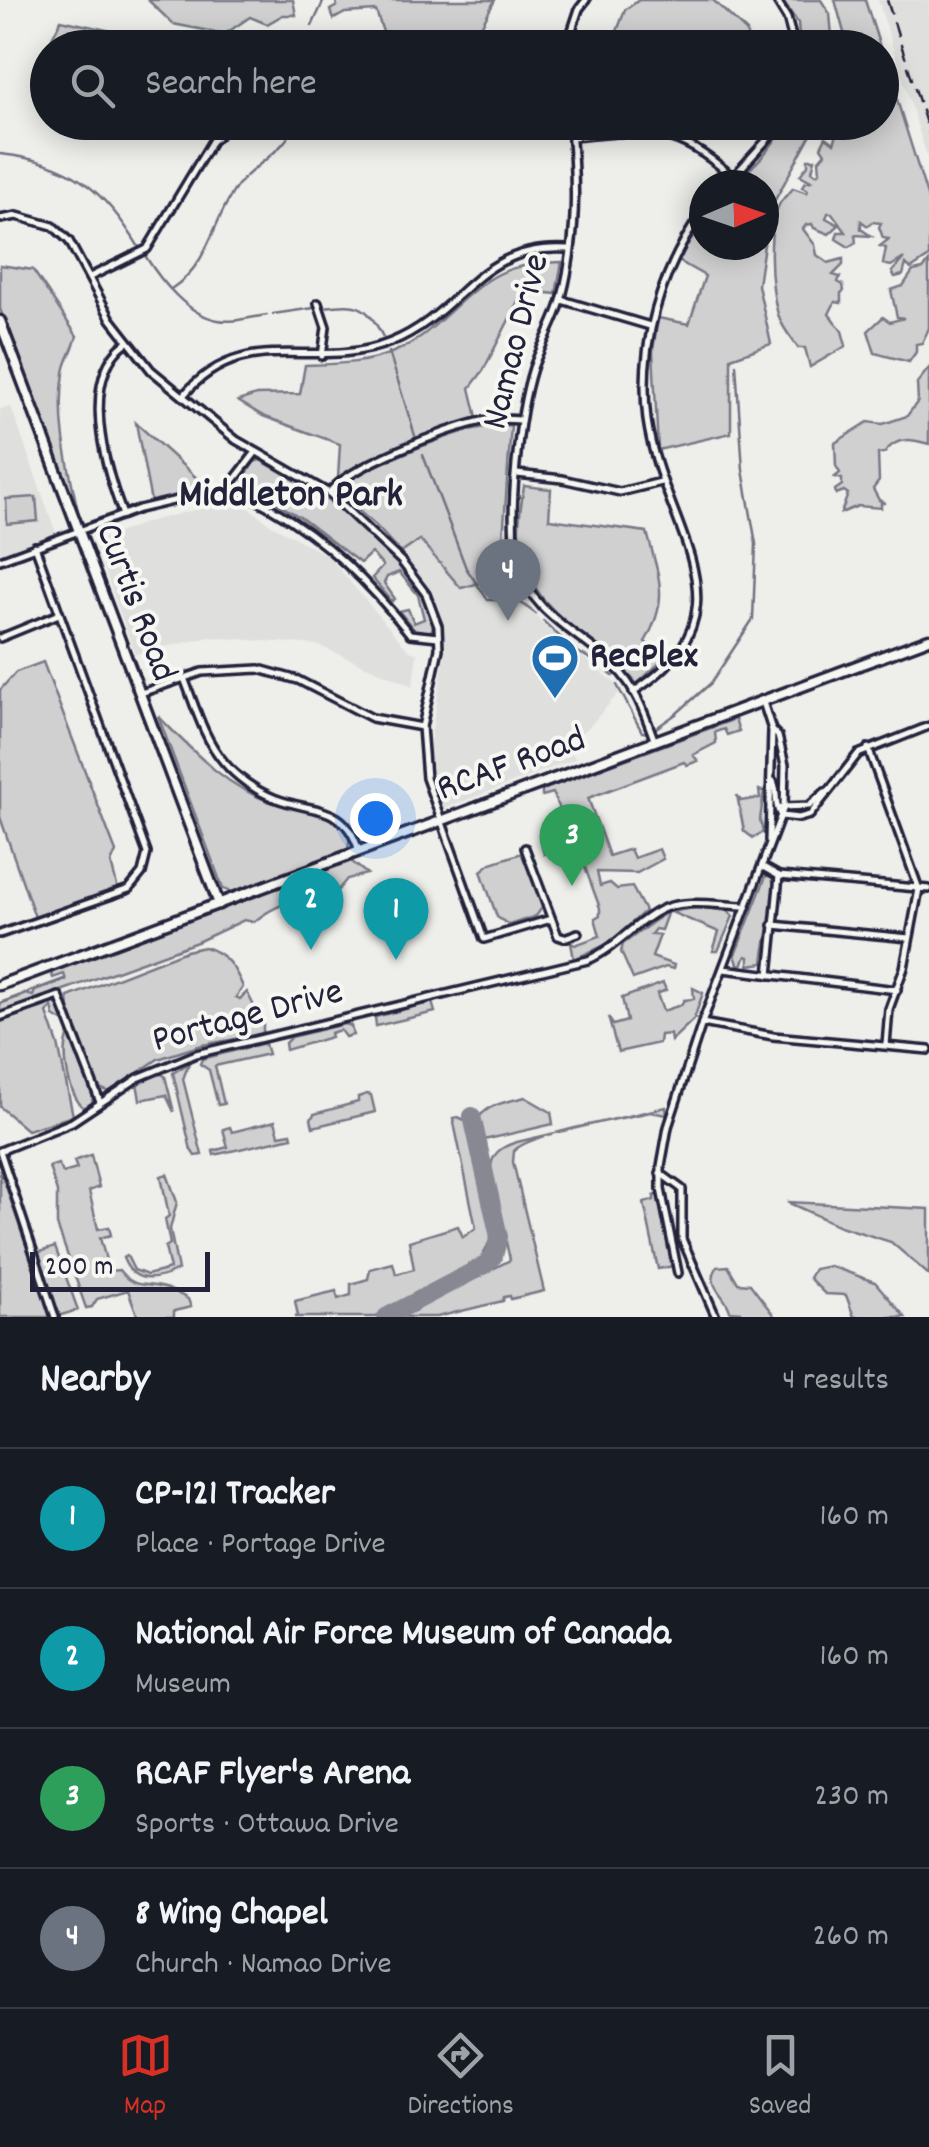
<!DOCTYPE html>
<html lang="en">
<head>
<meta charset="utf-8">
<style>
	:root { --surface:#171b24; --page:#242831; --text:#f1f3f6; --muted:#9ea1a6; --line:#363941; --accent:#d93025 }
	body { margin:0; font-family:Dekko,sans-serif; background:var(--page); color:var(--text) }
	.compass { position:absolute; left:689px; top:170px; width:90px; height:90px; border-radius:50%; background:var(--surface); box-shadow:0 5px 25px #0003; rotate:88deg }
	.scale { position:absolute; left:30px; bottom:25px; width:180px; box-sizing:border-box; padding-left:10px; border:5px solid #22223b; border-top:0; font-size:28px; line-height:35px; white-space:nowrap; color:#22223b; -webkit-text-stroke:8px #f6f6f2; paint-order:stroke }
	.you { position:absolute; left:375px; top:818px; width:35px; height:35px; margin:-25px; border:8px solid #fff; border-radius:50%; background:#1a73e8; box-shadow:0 0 0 15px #1a73e833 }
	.badge { display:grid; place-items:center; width:65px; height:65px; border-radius:50%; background:var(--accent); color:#fff; font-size:32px; font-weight:700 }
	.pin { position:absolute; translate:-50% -82px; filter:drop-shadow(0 2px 5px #0008) }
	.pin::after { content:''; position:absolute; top:52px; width:35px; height:30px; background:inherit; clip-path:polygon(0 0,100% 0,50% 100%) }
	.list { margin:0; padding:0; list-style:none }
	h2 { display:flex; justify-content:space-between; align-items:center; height:130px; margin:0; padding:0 40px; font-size:42px }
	h2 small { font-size:32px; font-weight:400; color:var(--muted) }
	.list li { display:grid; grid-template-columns:65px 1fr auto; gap:30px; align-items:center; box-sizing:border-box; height:140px; padding:0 40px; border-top:2px solid var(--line) }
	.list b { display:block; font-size:38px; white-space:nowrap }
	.list p { margin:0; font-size:32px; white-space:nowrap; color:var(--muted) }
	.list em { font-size:32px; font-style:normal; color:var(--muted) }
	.icon { flex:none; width:55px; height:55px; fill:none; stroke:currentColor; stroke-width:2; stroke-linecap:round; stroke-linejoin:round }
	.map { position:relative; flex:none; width:929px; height:1317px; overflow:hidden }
	.search { position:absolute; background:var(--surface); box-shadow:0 5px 25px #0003; left:30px; right:30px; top:30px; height:110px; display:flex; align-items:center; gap:25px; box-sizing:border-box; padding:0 35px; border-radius:55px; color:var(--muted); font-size:38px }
	.sheet { height:690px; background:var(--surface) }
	nav { display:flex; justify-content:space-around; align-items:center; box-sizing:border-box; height:140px; border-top:2px solid var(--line); background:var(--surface); font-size:28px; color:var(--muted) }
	nav a { display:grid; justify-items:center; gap:5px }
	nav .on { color:var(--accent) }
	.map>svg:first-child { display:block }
</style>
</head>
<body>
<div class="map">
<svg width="929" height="1317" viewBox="0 0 929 1317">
	<rect width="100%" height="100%" fill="#eeeeeb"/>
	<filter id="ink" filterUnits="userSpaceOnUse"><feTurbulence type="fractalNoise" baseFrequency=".01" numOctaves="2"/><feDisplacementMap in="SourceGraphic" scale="20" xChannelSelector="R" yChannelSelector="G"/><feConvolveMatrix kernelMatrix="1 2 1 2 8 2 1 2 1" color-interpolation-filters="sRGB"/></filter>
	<g filter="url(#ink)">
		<g fill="#dfdfde">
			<polygon points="878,0 929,0 929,163"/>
			<polygon points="11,407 56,533 0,553 0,409"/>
			<polygon points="243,503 270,524 328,556 408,650 417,654 413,686 317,645 210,637 135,654 94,542 150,521 219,504"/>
			<polygon points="419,540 461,588 514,574 541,623 622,689 591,725 568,743 575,759 443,809 434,783 429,748 446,647 439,608 401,553"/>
		</g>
		<g fill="#d0d0d1" stroke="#797986" stroke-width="2.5">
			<polygon points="148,0 293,0 296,15 283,15 267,24 250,17 225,34 173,24"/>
			<polygon points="336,0 495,0 478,32 383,32 376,11 345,13 334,19 330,10 337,6"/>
			<polygon points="639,0 713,0 747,32 747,47 611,47 625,10"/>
			<polygon points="782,0 821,0 830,14 833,47 800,47 798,23"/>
			<polygon points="835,0 865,0 880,47 848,47"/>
			<polygon points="61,20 112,31 124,47 47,48"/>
			<path d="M882,52L929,202V257L911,269L906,264L903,275L895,277L892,272L904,258L891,266L883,264L886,248L880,246L889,239L883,238L879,227L881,223L872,222L868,226L861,221V229L871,236L855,235L856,243L849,247L836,239L838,232H846L832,213H828L826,218L839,225L829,234L814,228L812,224L806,225L803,229L815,245L817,255L828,263L843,259V265L833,275L840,277L838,282L843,285L844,291L841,293V303L835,302L829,314L842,331L846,346L810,367L805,348H798C791,337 783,329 779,317C770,292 765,220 783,199C786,195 791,192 793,188L807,193L808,190L802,187L804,183L811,181L800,175L808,165V159H815L812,171L816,174L820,172L819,160L825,153L821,147L826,137L834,143L840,126L835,124L825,128L828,123L882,122Z"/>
			<polygon points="789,123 817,123 768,213 764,244 764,185 734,185 762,157"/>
			<polygon points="704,222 704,245 764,245 758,285 771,344 731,358 731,433 658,450 653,350 658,318 689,324 705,276 677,260"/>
			<path d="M562,262L556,294L524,290L483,371L470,388L477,417L338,478L340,444L263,416L238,401L256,395L300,394L305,365C337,364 367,364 396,351C435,334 459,296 495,276C516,264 539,263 562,262Z"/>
			<polygon points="929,262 929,328 922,343 916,344 916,352 909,362 875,353 868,331 883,317 890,322 904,318 897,317 891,290 903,286 913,271 923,269"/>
			<path d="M0,265L33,270L77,336C74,349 65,361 64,373C56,423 70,472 80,521L0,309Z"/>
			<path d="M929,368V444C917,441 904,436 891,446C880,455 893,451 878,454L879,481L873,489L879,500L885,503H881V508L858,506L841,513L848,494L844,491L836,494L835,490L842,485V479L835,477L840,473L836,466L835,443L868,422L883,424L907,416L918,401L917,383Z"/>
			<polygon points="136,423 200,481 209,488 151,502"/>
			<path d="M511,425L503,539L514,574L461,588L420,540L401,553L377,527L343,497L342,487C358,469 454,432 480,428C490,426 501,426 511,425Z"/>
			<path d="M260,460C327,497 410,547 434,625L431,631L416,632L399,611L408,609L414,623L424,619L418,595L399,572L387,577L384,583L395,599L392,601L372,578L383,566L371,553L360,563L300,517L246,485L244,478L254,462Z"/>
			<path d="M524,486L551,489L549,519L647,532C659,579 670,597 645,642L665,658L637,684C591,629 524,615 519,534C518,519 522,501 524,486Z"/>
			<polygon points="36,497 38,521 7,524 6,499"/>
			<polygon points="43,662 116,852 111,863 120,897 38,926 0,817 0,690 16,672"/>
			<path d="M158,716C192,750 226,788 274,803C301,811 333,810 350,836L348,849L232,892L223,889Z"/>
			<polygon points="735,719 739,731 727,735 724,729 715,732 716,743 693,755 698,761 687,765 684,762 588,798 609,856 630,849 634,858 659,849 663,859 637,873 597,872 600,886 610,883 617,889 632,887 645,911 610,943 574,959 571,943 575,945 600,936 595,918 600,915 600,908 579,851 570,854 567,845 544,854 542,847 569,837 553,793 542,796 542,790"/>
			<polygon points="759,790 764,791 760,820 763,832 753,838 744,831 737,795 741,801 760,798"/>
			<polygon points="522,853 544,905 536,916 509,925 497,917 481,871 491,863"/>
			<path d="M351,861L367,874L347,879L338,890C317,887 269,908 254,922L244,920L197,942L0,1013V1004L26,994L33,996L35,991L66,980L64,974L53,978L51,972Z"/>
			<path d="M766,876H772C779,903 765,935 763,963L749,965V957L746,956L742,965L738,964L735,955Z"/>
			<polygon points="699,907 728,911 733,916 718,951 713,951 719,932 671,912"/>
			<polygon points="668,911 661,930 655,929 651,934 660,935 652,957 674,965 673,969 666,967 633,979 621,952 623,944"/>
			<path d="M204,947C226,953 235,968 243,987L236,997L240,999L247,992L263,1024V1034L202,1045L158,1059L110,1092L99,1088L69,1009L68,997L186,951Z"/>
			<polygon points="663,983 666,990 657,994 663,1011 681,1005 684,1000 694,999 693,988 703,993 694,1019 671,1041 670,1034 660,1035 659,1043 618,1052 608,1017 613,1025 627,1021 622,998"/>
			<polygon points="432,1002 435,1012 376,1026 375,1017"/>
			<polygon points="55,1003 61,1009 64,1022 54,1016 52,1007 47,1013 58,1044 73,1116 27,1130 0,1107 0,1021"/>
			<polygon points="344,1024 351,1026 353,1035 345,1037 340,1030 330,1033 331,1037 286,1050 285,1043 291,1037"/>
			<path d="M69,1034L93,1095L92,1103L84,1108C68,1095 61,1053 69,1034Z"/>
			<polygon points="261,1044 265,1044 268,1054 215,1066 224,1104 218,1105 209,1070 200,1064 202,1059"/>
			<polygon points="189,1063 183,1079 202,1155 195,1156 191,1150 173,1073"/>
			<polygon points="157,1072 165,1076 174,1112 166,1095 140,1100 137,1083"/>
			<polygon points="367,1094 371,1095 375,1112 313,1127 311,1119 314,1114 358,1102 358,1097"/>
			<path d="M525,1097L551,1112L553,1124L484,1140L479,1117C491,1103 507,1102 525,1097Z"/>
			<path d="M666,1107L667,1115L650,1112C624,1118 528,1134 514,1151L513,1162L544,1291L511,1299L510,1296L504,1297L503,1301L437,1317H399L510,1260L491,1173C490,1154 500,1147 517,1142Z"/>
			<polygon points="458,1117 467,1121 493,1234 480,1262 376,1317 295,1317 298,1316 295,1301 336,1291 338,1299 351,1295 351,1284 368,1279 370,1269 393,1263 396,1274 414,1269 409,1241 458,1226 463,1237 476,1228 453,1118"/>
			<polygon points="275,1121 279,1135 291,1133 292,1137 214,1155 213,1151 228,1147 223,1129 230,1127 232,1132"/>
			<path d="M91,1155L99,1187L89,1191L98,1229L109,1227L111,1235L100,1238L109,1271L119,1270C134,1290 146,1282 164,1288C172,1290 181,1295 188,1299L191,1307L174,1311V1317H138L128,1290L97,1299L92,1307L86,1308L57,1225V1192L49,1167L58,1164L63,1173L77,1169L74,1161Z"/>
			<polygon points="0,1169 51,1317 0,1317"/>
			<path d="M167,1174L177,1202L170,1229L178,1270C158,1280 134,1286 123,1258L127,1256L134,1270L147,1275L170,1269L165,1247L170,1244L165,1219L169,1216L161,1176Z"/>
			<polygon points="658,1195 673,1266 658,1269 644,1203 654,1200 654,1196"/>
			<polygon points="787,1202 929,1209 929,1275 891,1242 840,1226"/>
			<polygon points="55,1247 78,1310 58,1316 36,1253"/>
			<path d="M728,1266L738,1283L750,1284L775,1317H743L741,1312L730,1311C726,1295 705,1286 717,1267Z"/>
			<polygon points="830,1266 875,1282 905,1317 854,1317 846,1295 825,1294 809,1278 814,1269"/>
		</g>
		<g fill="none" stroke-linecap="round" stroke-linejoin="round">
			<g stroke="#727281" stroke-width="2.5">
				<polyline points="312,26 324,0"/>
				<path d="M0,154C70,161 105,190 140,249"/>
				<path d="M146,257C161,281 188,315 218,320C234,323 251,317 267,315"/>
				<path d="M171,289C212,262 211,221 238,185C256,162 287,151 295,122"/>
				<path d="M324,307C360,303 366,304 383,337"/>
				<polyline points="273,314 314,308"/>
				<polyline points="389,352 416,439"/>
				<polyline points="423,455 466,568 488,600 517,600 536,614"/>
				<polyline points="543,621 574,650 598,663 613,676"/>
				<polyline points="617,685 642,732 649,733 676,714 711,683 753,619 756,544 743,470 736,364"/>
				<polyline points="0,1003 64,979"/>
			</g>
			<polyline stroke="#888893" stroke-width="18" points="386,1317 485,1265 494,1256 499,1237 472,1116"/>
			<g stroke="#22223b" stroke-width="12">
				<g id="minor">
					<polyline points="776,0 787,18 795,48"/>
					<polyline points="566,48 579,9 586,0"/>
					<path d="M570,122C577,182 577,239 562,297C556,322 541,344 533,368C519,412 506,522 518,565C532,616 582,633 616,668C636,687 646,717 655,742"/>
					<path d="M572,137C648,130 672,124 733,177"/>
					<polyline points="726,185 783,122"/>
					<polyline points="0,219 17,216 53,226 69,241 111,319 151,370 236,440 329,493 401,561 426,594 438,626 439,649 422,727 426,778 484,939 551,919"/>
					<polyline points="90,277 147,249 212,141 234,122"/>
					<polyline points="562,300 650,326"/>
					<polyline points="318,303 326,327 322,356"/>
					<path d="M183,396C245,323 314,373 391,342C465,312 476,243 569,249"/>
					<polyline points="517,474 562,479 620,492 661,482"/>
					<path d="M228,488C244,491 256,500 271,508C327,540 370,584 410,634L438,637"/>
					<path d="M329,493C348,466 449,428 482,421C495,418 508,419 521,420"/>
					<path d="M123,515C105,468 78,377 127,342"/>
					<polyline points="0,560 139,509 228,488 256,452"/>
					<polyline points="0,638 59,614"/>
					<path d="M184,678C195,706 204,739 224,762C236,777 256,791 274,798C314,814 344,802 359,851"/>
					<path d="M633,692C759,611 662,529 647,420C638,345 660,271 704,210"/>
					<polyline points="141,693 202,672 259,669 298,680 372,718 422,727"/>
					<polyline points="868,748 919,889 904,968 889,1009 886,1045"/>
					<path d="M773,781C779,793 773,804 781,816L799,818L810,815L858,754L929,726"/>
					<polyline points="782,807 809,806 825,792"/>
					<polyline points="769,841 772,730"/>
					<polyline points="525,848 558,936 564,938 578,933"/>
					<polyline points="763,867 779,876 929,889"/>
					<polyline points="773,925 909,938"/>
					<polyline points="0,934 129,889 142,873 147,853 35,546"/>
					<polyline points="723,969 897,990"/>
					<polyline points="769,975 779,876"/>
					<polyline points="0,1017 59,996 100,1102"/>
					<polyline points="702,1023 773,1036 929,1050"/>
					<path d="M0,1151L72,1122L138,1078L196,1054L588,960C616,948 634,923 660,910C684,898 721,906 747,906"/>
					<polyline points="0,1151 55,1317"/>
					<polyline points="660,1173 682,1189 682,1239 716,1317"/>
					<polyline points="678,1273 661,1189 661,1166 668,1127 702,1023 784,807 785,765 778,736 772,730 763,702"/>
				</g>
			</g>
			<g stroke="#22223b" stroke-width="15">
				<g id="secondary">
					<polyline points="0,321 219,904"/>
					<polyline points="0,985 929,639"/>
				</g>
			</g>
			<use href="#minor" stroke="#f6f6f2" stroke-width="5"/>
			<use href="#secondary" stroke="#f6f6f2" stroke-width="8"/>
			<polyline stroke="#22223b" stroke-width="2.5" stroke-dasharray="15 8" stroke-linecap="butt" points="887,0 929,133"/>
		</g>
	</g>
	<defs>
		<g id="stadium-pin" transform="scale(2.5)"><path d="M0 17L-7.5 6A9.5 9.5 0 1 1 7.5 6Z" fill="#1f6fb2" stroke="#f6f6f2"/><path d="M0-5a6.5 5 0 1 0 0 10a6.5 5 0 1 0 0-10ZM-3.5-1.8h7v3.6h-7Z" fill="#fff"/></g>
	</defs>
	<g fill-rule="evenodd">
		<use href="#stadium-pin" x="555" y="658"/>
	</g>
	<g text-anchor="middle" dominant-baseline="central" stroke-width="8" stroke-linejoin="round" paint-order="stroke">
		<g font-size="38" fill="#22223b" stroke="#f6f6f2">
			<text transform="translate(518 342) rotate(-76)">Namao Drive</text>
			<text transform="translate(134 603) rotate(69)">Curtis Road</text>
			<text transform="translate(512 766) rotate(-20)">RCAF Road</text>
			<text transform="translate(248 1018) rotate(-15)">Portage Drive</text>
		</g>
		<g font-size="38" font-weight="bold" fill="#22223b" stroke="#f6f6f2" text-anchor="start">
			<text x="590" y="658">RecPlex</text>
		</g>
		<g font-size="40" font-weight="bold" fill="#22223b" stroke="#f6f6f2">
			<text x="291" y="497">Middleton Park</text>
		</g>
	</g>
</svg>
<svg class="compass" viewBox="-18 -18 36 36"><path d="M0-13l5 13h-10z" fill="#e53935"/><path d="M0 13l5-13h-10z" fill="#9ea1a6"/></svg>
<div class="scale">200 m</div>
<div class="you"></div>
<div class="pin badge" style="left:396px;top:960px;background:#0f9aa8">1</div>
<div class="pin badge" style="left:311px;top:950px;background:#0f9aa8">2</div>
<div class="pin badge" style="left:572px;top:886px;background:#2e9e5b">3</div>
<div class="pin badge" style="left:508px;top:621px;background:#6b7280">4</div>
<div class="search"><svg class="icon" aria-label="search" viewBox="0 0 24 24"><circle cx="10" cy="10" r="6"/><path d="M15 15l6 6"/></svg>Search here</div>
</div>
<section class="sheet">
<h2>Nearby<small>4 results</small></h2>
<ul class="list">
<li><span class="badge" style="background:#0f9aa8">1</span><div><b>CP-121 Tracker</b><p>Place · Portage Drive</p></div><em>160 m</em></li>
<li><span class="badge" style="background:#0f9aa8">2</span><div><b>National Air Force Museum of Canada</b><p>Museum</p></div><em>160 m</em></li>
<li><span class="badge" style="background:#2e9e5b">3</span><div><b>RCAF Flyer's Arena</b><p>Sports · Ottawa Drive</p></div><em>230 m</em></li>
<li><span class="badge" style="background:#6b7280">4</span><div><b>8 Wing Chapel</b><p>Church · Namao Drive</p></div><em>260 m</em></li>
</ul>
</section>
<nav>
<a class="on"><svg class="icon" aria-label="map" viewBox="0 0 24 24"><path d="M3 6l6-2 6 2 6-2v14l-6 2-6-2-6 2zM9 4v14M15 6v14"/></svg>Map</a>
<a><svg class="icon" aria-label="directions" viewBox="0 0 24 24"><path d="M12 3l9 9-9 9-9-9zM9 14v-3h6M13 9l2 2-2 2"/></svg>Directions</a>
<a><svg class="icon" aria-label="saved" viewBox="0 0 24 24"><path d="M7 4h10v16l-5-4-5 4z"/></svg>Saved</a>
</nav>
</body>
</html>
